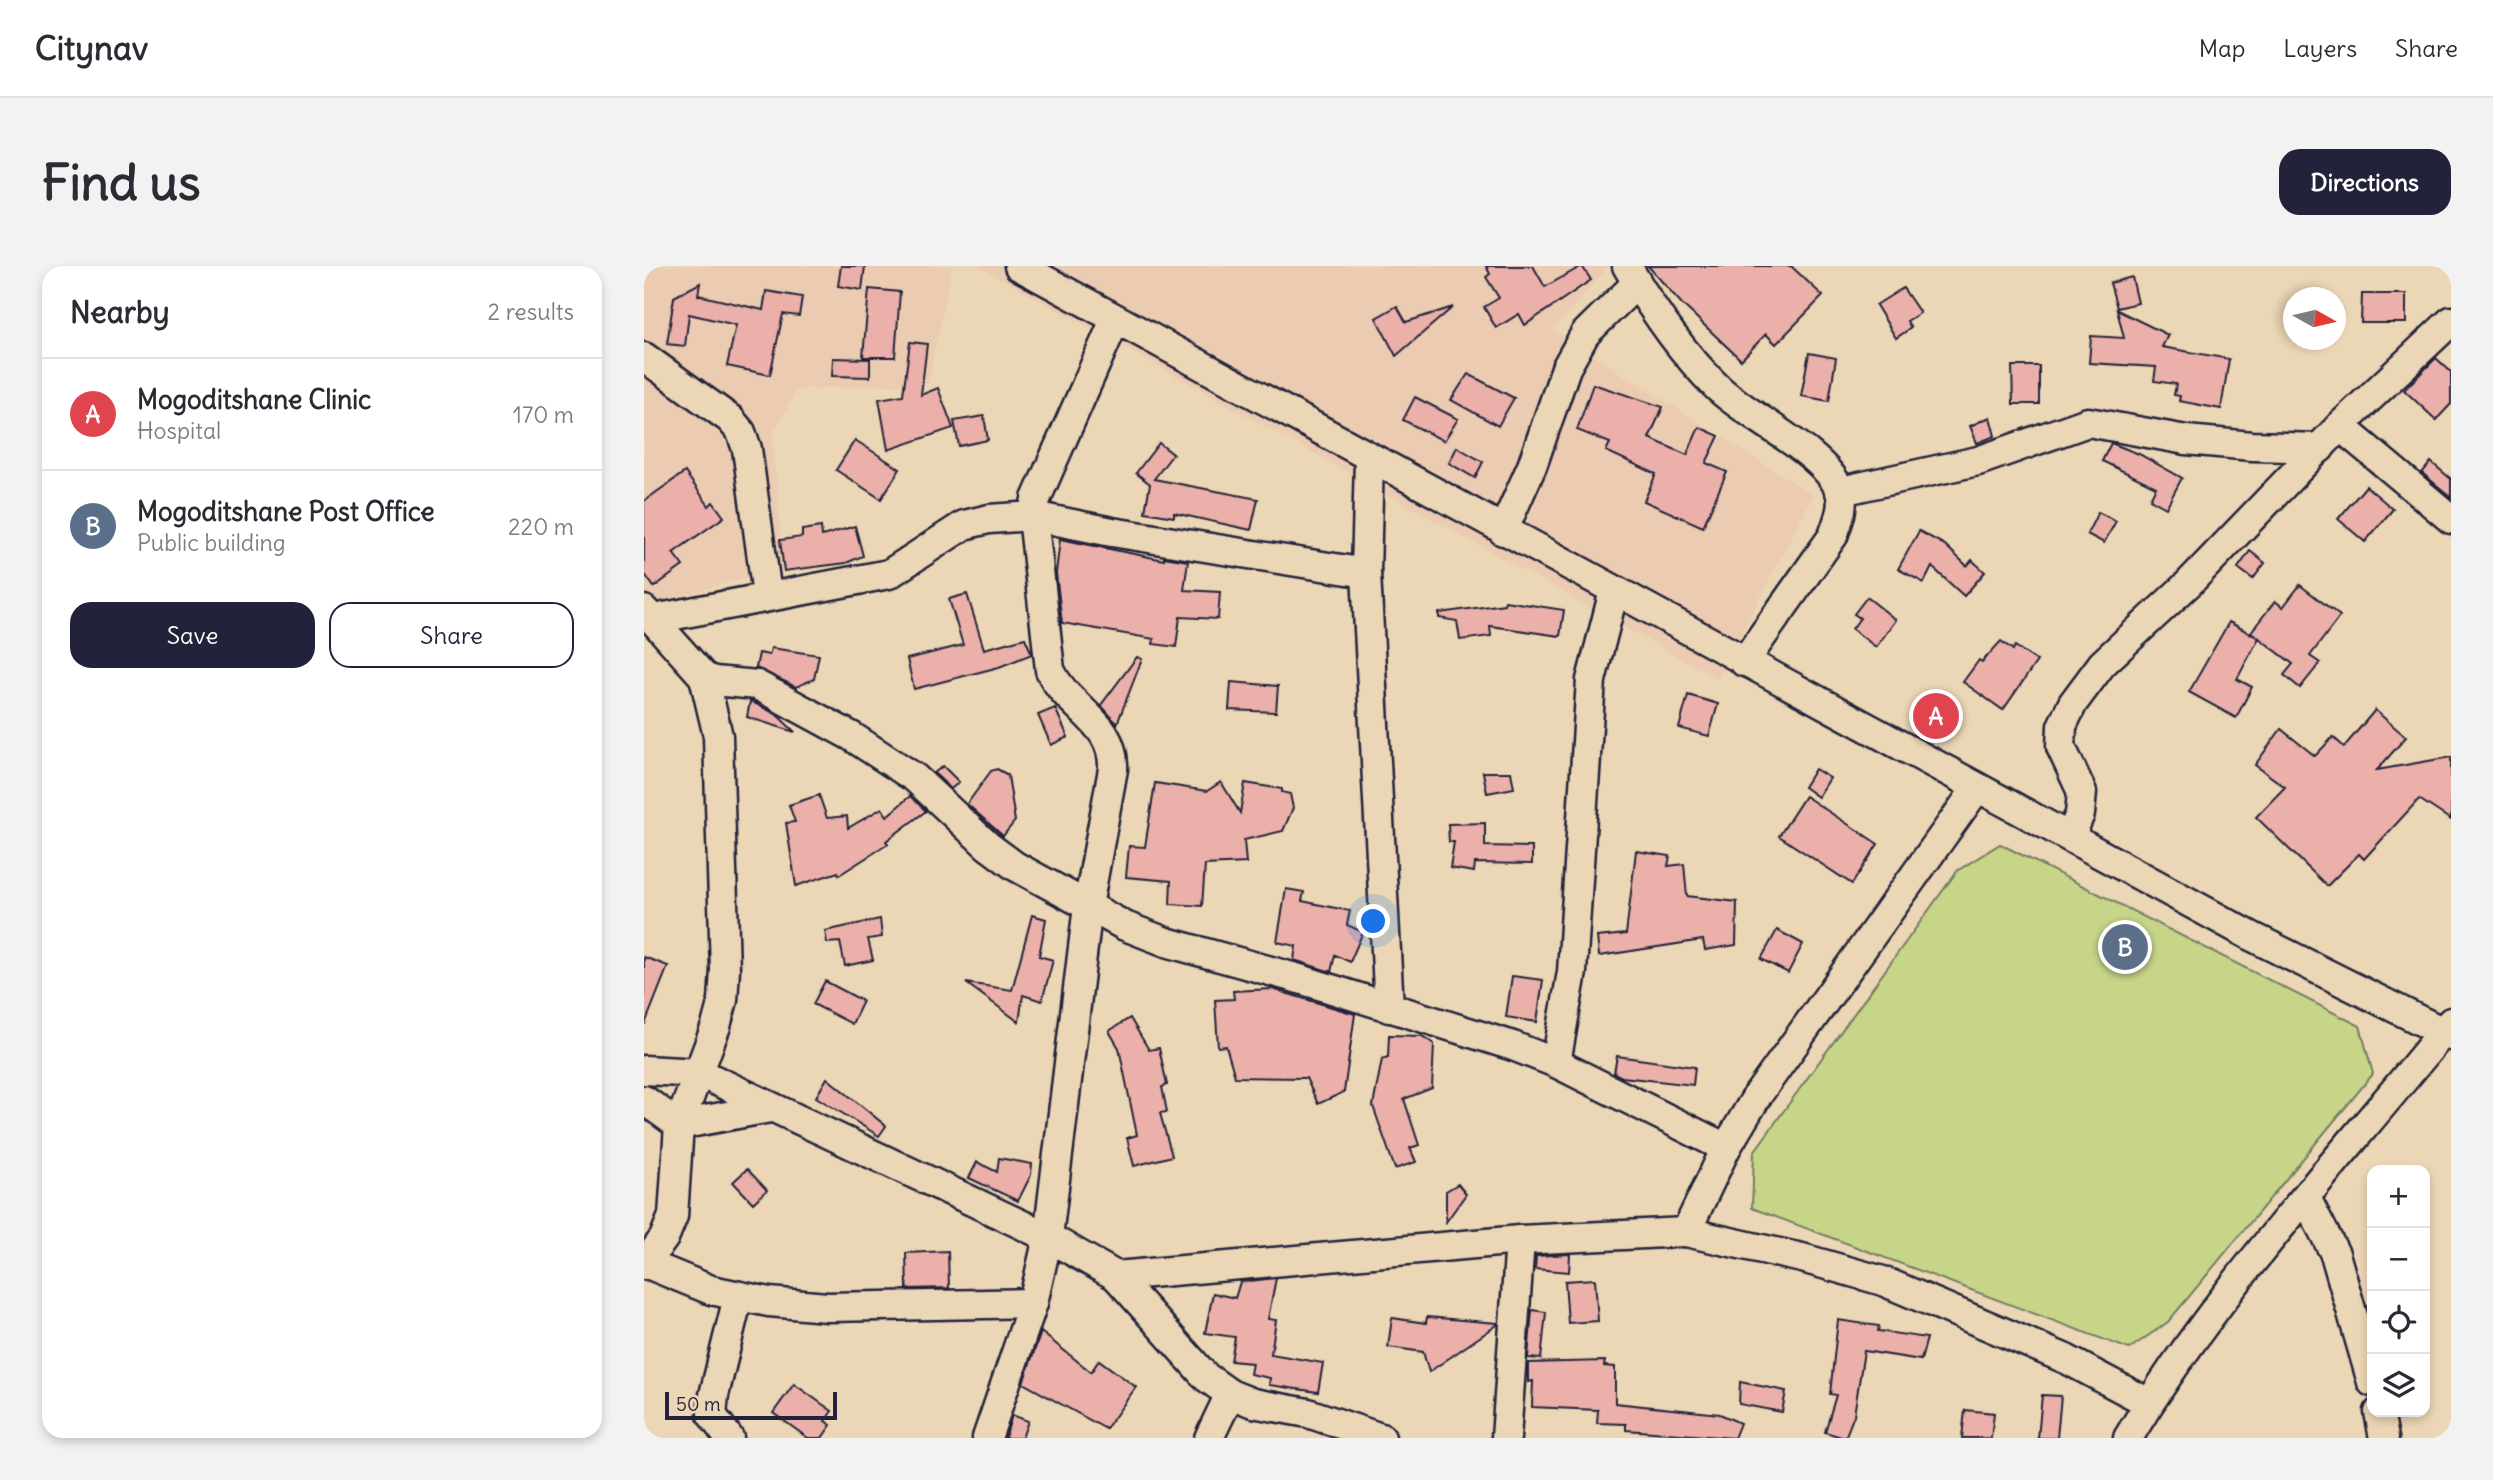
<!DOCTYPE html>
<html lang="en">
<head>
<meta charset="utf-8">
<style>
	:root { --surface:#fff; --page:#f2f2f3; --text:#2b2b33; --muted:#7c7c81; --line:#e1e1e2; --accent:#22223b }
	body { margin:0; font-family:Delius,sans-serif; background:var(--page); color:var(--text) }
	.controls { position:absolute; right:21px; bottom:21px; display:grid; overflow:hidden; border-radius:14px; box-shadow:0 4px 10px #0003 }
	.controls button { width:63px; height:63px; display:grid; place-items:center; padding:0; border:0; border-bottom:2px solid var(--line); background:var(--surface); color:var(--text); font:35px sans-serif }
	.compass { position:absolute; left:1639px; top:21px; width:63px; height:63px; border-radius:50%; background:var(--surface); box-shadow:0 4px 10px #0003; rotate:98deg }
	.scale { position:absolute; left:21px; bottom:18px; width:172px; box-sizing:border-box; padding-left:7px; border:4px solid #22223b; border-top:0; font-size:19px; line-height:24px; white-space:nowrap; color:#22223b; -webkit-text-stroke:5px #ebd6b5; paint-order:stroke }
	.you { position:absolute; left:730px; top:656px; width:24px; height:24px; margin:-18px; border:5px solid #fff; border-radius:50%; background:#1a73e8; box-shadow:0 0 0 10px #1a73e833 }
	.badge { display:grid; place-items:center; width:46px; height:46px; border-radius:50%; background:var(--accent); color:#fff; font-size:23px; font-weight:700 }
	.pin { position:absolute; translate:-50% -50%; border:4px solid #fff; box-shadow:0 2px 7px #0006 }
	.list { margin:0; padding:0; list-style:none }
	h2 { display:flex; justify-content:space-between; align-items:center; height:91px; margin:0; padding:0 28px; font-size:30px }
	h2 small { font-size:23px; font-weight:400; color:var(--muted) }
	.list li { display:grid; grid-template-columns:46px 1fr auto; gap:21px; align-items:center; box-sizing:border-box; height:112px; padding:0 28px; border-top:2px solid var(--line) }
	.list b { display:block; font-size:26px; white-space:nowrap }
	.list p { margin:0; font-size:23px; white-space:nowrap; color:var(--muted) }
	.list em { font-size:23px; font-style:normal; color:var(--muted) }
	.actions { display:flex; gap:14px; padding:21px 28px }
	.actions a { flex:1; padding:16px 0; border:2px solid var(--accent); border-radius:21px; text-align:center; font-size:24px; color:var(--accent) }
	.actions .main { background:var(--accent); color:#fff }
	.icon { flex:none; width:38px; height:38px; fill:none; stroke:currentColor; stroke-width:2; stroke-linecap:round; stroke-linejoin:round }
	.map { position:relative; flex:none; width:1807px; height:1172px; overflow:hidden; border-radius:21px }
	header { display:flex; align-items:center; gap:42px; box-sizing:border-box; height:98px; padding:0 35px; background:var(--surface); border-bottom:2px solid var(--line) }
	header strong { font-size:33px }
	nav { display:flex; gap:38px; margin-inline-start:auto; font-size:24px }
	.intro { display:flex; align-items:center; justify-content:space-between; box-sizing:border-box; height:168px; padding:0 42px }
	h1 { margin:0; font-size:49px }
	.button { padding:18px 32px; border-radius:21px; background:var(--accent); color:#fff; font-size:24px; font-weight:700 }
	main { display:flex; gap:42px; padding:0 42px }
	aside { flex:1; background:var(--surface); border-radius:21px; box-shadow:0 4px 10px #0003 }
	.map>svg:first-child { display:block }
</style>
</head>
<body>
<header>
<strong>Citynav</strong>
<nav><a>Map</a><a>Layers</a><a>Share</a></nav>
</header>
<div class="intro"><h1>Find us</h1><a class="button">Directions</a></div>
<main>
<aside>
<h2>Nearby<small>2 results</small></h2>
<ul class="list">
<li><span class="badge" style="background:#e0444e">A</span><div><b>Mogoditshane Clinic</b><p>Hospital</p></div><em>170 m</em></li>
<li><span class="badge" style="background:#5c6f8a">B</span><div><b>Mogoditshane Post Office</b><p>Public building</p></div><em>220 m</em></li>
</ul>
<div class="actions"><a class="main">Save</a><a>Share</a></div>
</aside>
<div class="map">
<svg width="1807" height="1172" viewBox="0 0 1807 1172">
	<rect width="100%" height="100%" fill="#ebd6b5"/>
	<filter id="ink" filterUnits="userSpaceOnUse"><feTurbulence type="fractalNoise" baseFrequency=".0143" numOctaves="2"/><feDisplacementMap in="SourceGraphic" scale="14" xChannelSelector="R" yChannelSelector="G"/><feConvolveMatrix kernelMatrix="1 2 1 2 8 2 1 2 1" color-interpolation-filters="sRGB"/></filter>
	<g filter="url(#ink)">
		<g fill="#ebcbb1">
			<polygon points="0,0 308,0 284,117 153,123 128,169 139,301 0,340"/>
			<polygon points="335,0 965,0 909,64 1169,229 1074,413"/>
		</g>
		<polygon fill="#c7d589" stroke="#747c62" stroke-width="2" points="1356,578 1716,760 1729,808 1524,1056 1485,1083 1108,942 1110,886 1313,605"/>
		<g fill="#ebb0a9" stroke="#22223b" stroke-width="2">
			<polygon points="197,0 221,0 218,24 194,20"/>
			<polygon points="842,0 889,0 901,21 938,0 947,14 881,59 875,48 852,62 840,41 855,32 842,11 846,8"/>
			<polygon points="1004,0 1147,0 1179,30 1132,78 1122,68 1097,94 1038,38"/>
			<polygon points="1488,11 1494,37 1473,42 1466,17"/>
			<polygon points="56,17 54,29 119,44 122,25 158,31 155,50 139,48 126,109 83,100 92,59 45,48 41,80 23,78 30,31"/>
			<polygon points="1259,22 1276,47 1263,55 1267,62 1252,72 1232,39"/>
			<polygon points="225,23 256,26 251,91 219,91"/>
			<polygon points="1718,28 1762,28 1762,57 1717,57"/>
			<polygon points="753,40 762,56 809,41 752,90 732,52"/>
			<polygon points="1473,44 1524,69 1518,81 1585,93 1577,143 1535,135 1536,130 1530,129 1532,118 1510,115 1512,101 1445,97 1447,70 1480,72"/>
			<polygon points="266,76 283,78 277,129 294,122 309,162 244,184 235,133 259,129"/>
			<polygon points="1165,87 1192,92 1185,135 1157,130"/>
			<polygon points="189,92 226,93 226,111 188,110"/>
			<polygon points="1792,92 1807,106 1807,138 1792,154 1760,124"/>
			<polygon points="1368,100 1395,100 1395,138 1369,138"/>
			<polygon points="824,108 870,132 854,160 807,134"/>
			<polygon points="949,118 1019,141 1005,172 1043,189 1055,161 1075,170 1062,197 1083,206 1059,261 1000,235 1012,208 962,185 966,177 933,164"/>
			<polygon points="771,131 814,153 800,175 759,154"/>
			<polygon points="340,150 344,174 315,180 310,155"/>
			<polygon points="1346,151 1351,170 1333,177 1326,160"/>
			<polygon points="211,174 256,203 237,233 192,204"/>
			<polygon points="515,177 529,188 510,213 614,233 607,264 530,247 530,251 501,246 506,218 492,207"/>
			<polygon points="1467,177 1495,188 1538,212 1522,242 1506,233 1512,221 1458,195"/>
			<polygon points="813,181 839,196 831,212 805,197"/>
			<polygon points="1787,196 1807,213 1807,231 1778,207"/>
			<polygon points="41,206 65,240 69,236 80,251 29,287 39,300 10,321 0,307 0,235"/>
			<polygon points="1722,220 1749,243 1721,276 1694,253"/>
			<polygon points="1454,246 1472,255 1460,277 1443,268"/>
			<polygon points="211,260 219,290 202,297 140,305 136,274 158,271 158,264 177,261 178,270"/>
			<polygon points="1275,265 1301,279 1323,300 1328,294 1341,306 1320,330 1288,301 1280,317 1254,303"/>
			<polygon points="416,273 520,294 520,291 544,295 540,324 576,326 574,353 536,351 532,381 509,378 510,373 418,357 412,307"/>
			<polygon points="1606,285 1621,297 1609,313 1594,302"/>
			<polygon points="1656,319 1696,350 1666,390 1676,397 1656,422 1640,409 1649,398 1607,366 1631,335 1639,341"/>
			<polygon points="323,328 340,383 381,372 388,388 355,401 270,423 263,393 319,379 305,333"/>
			<polygon points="1223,331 1252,354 1232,381 1208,363 1216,352 1210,348"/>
			<polygon points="861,335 920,344 916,370 846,360 847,370 816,374 813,355 795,352 795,347 860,338"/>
			<polygon points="1585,356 1615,372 1593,413 1608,421 1592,452 1545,426"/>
			<polygon points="1357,375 1369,384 1371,380 1393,395 1359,444 1319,416 1335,394 1338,396"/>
			<polygon points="127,382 175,389 170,413 152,421 112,402 115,387 125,389"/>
			<polygon points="493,391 498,393 473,458 457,439"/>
			<polygon points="587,416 634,420 632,446 585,444"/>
			<polygon points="1044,429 1074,438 1065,470 1035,462"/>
			<polygon points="106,435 132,448 151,466 103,451"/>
			<polygon points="411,442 424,471 407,479 394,449"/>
			<polygon points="1731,444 1762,471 1733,504 1807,491 1807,554 1775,533 1720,593 1715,588 1683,620 1612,551 1641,521 1611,499 1637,463 1671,490 1689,471 1700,481"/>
			<polygon points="299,500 315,516 307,523 290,507"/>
			<polygon points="353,503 364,509 371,555 359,570 323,538 347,505"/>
			<polygon points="1171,503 1186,512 1174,531 1160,521"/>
			<polygon points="839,506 867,506 870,522 843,527"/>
			<polygon points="577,516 596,547 601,517 638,523 638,526 646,528 649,542 639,565 600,574 602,597 561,599 558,640 526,638 527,615 482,611 485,580 501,581 511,517 563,525"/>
			<polygon points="175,529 183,552 203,550 204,562 238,542 243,550 266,530 282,545 242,575 244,578 195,609 194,606 152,620 142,557 151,556 145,539"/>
			<polygon points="1161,530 1234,578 1208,618 1135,570"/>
			<polygon points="841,557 841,580 888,581 888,598 831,597 830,606 806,602 810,576 805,576 804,558"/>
			<polygon points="992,585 1026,590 1024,600 1040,598 1043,630 1093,636 1092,679 1061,684 1059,674 955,690 953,671 982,668"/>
			<polygon points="642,623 660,626 658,635 706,645 703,659 719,666 706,696 691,689 687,706 650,694 652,680 633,676"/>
			<polygon points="388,649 402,653 395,690 409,694 398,735 379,729 375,756 322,717 368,724"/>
			<polygon points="236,653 238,671 224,673 229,694 201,700 196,676 183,677 181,665"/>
			<polygon points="1133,664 1159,678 1144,707 1117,693"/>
			<polygon points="0,691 24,700 1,758 0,758"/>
			<polygon points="868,710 899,714 893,756 862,751"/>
			<polygon points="181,715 219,735 208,758 169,738"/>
			<polygon points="628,723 711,748 700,826 674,838 662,812 591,811 582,780 574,781 571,734 590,733 589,725"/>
			<polygon points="486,752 505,784 515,782 523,819 518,821 523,846 516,847 528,890 490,900 483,872 493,869 475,782 465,765"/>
			<polygon points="745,769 778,770 790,778 788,822 760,833 775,879 766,882 772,896 751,903 729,840 738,793 744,791"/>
			<polygon points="973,790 1051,801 1049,819 978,811 970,807"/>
			<polygon points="183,812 242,860 235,870 172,831"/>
			<polygon points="355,892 388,898 387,909 374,935 325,912 333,896 353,906"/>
			<polygon points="103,903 123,924 109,937 89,916"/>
			<polygon points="814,918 822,928 802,956 802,925"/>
			<polygon points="304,985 305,1022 263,1023 262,987"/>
			<polygon points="926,988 925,1006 891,1003 892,990"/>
			<polygon points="632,1012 624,1053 632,1054 627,1088 679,1097 674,1126 625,1119 626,1112 606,1108 608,1097 587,1095 591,1071 561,1067 569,1027 591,1032 596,1016"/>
			<polygon points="951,1013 954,1055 924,1057 921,1015"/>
			<polygon points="888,1044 902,1046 897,1093 884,1092"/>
			<polygon points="783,1051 853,1057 853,1059 785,1106 779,1086 744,1081 748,1052 782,1057"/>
			<polygon points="1194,1054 1235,1060 1234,1065 1283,1072 1277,1094 1220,1085 1210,1149 1201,1172 1181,1166 1192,1129 1186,1128"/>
			<polygon points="397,1066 447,1106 455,1094 492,1121 462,1163 379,1117"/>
			<polygon points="961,1095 960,1100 971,1101 971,1137 1076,1148 1096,1157 1090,1172 982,1164 982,1158 953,1157 954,1144 888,1141 889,1115 884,1116 884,1097"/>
			<polygon points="1096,1116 1142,1125 1138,1146 1095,1138"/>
			<polygon points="150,1118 188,1145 181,1155 187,1159 178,1172 164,1172 129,1147"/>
			<polygon points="1398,1129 1417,1130 1413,1172 1394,1172"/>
			<polygon points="1321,1144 1350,1147 1347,1172 1318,1172"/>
			<polygon points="368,1149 384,1155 378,1172 361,1172"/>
		</g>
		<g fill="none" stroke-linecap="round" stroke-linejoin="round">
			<g stroke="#22223b" stroke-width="33">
				<g id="street">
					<polyline points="375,0 1607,670 1807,770"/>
					<path d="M983,0C1008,43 1037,86 1073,121C1104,151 1180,186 1195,223C1202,238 1194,255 1189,270L1100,396"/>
					<polyline points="0,91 86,153 97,166 103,183 123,329"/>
					<polyline points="1696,160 1807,253"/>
					<polyline points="725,193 722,307 745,742"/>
					<polyline points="1197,225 1334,195 1444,156 1542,174 1608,180 1676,182"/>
					<polyline points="859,265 888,200 922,102 941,68 993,17"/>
					<polyline points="0,344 60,411"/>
					<polyline points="10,353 245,308 320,259 345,253 389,250 468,266 722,307"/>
					<polyline points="1426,571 1436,548 1438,526 1417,481 1418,460 1429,437 1458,398 1544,318 1696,160 1807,55"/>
					<polyline points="912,797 928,706 947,414 970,325"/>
					<polyline points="0,804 56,807 404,971 472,1010 562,1111 586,1128"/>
					<polyline points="0,834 35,859 126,842"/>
					<polyline points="1662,932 1691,988 1728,1116"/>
					<polyline points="1042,966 1082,882 1113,830 1333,522"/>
					<polyline points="1,997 67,1024 125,1036 183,1041 389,1037"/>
					<polyline points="0,999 20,972 29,950 35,859 72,760 79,734 81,704 74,470 60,411 70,415 113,419 207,470 271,512 344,580 371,600 481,660 522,676 659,714 869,780 912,797 1082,882"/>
					<polyline points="472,1010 876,974 1042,966 1158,992 1239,1015 1422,1093 1505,1137"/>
					<polyline points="1735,1146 1740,1172"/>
					<polyline points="85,1172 68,1149 70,1129 94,1031"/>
					<path d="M343,1172L389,1037L404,971L444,640L469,503C471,455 424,444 406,404L389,250L392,233L471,54"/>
					<polyline points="565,1172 586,1128 609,1137 664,1147 737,1172"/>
					<polyline points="862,1172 876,974"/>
					<path d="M1484,1172C1574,1021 1697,893 1807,756"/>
				</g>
			</g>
			<use href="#street" stroke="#ebd6b5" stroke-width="28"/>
		</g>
	</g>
</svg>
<div class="controls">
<button>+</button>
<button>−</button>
<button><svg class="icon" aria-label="locate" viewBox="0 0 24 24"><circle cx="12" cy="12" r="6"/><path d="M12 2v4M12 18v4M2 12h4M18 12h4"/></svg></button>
<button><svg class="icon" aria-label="layers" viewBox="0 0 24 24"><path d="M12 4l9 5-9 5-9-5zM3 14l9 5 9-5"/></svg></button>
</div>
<svg class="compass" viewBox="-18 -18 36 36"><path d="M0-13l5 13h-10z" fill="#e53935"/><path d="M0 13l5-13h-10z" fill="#7c7c81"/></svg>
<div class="scale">50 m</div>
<div class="you"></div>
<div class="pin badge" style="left:1292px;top:450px;background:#e0444e">A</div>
<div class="pin badge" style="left:1481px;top:681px;background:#5c6f8a">B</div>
</div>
</main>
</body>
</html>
